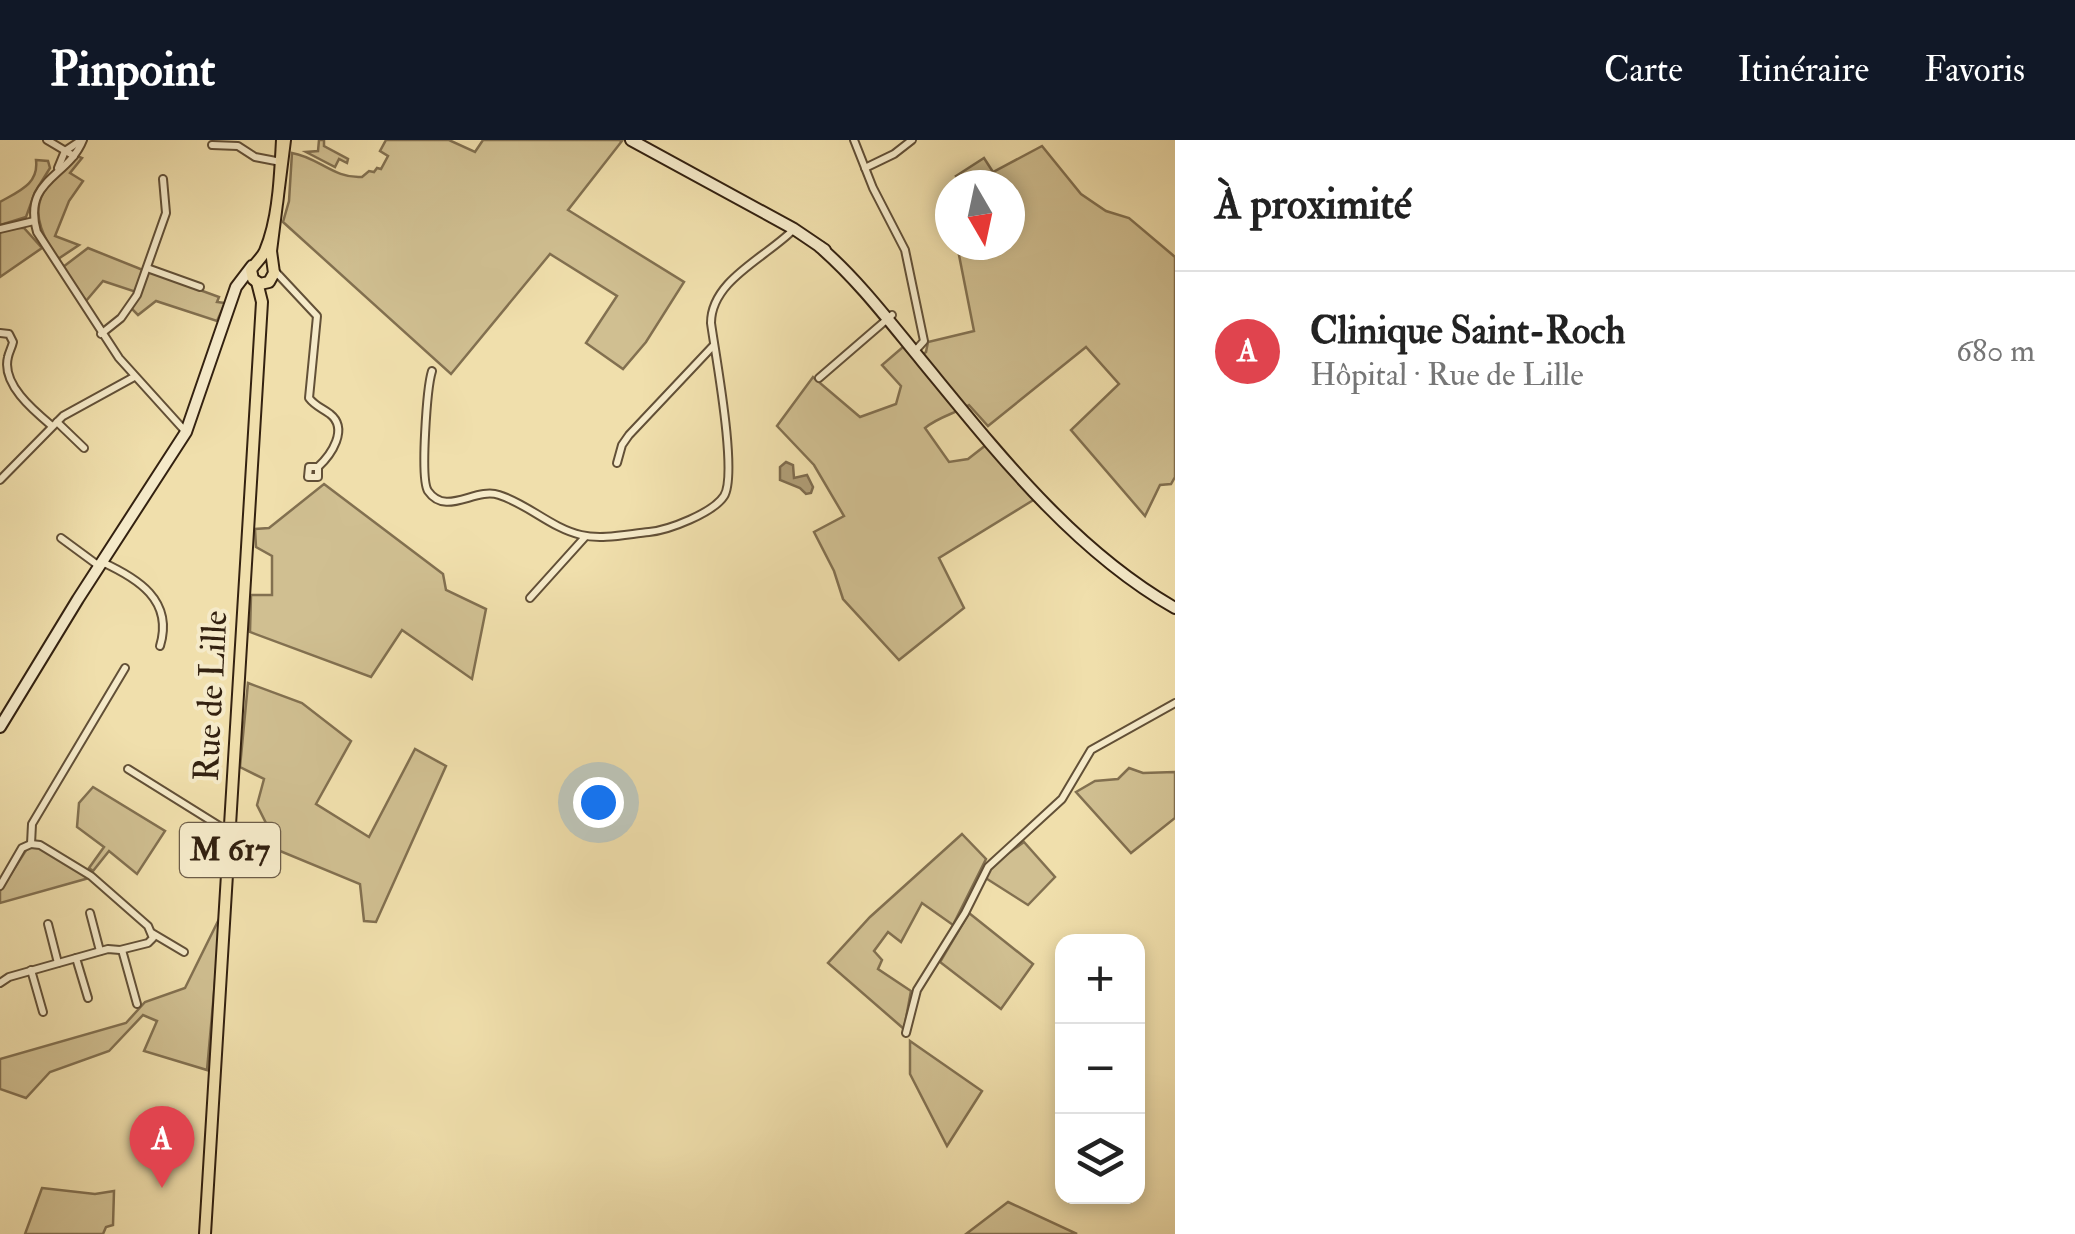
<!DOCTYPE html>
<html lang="fr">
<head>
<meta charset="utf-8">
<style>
	:root { --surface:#fff; --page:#f6f6f6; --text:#222; --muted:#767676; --line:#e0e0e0; --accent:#111827 }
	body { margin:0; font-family:"IM FELL Double Pica",serif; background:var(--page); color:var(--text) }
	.controls { position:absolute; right:30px; bottom:30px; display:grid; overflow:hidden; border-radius:20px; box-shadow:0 5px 15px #0003 }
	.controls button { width:90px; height:90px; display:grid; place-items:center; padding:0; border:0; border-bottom:2px solid var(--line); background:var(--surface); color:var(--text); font:50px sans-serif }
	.compass { position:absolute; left:935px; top:30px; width:90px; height:90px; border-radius:50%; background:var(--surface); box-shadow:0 5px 15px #0003; rotate:171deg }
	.you { position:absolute; left:598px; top:662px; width:35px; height:35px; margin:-25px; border:8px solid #fff; border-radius:50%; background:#1a73e8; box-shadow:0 0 0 15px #1a73e833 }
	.badge { display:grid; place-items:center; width:65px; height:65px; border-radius:50%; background:var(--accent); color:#fff; font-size:32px; font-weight:700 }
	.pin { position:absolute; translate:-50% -82px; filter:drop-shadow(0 2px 5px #0008) }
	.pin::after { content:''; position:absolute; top:52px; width:35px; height:30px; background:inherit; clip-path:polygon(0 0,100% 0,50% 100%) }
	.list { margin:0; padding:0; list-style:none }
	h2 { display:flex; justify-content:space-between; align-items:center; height:130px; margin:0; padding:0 40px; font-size:42px }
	h2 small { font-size:32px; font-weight:400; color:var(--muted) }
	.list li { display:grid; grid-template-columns:65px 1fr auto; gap:30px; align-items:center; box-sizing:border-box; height:160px; padding:0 40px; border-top:2px solid var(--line) }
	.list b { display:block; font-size:38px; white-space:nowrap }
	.list p { margin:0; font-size:32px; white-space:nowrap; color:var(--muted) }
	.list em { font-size:32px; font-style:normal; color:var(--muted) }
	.icon { flex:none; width:55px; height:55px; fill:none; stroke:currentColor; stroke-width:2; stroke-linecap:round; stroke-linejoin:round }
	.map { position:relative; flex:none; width:1175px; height:1094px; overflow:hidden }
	header { display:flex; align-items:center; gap:60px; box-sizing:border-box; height:140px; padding:0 50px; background:var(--accent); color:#fff }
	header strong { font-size:48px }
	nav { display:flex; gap:55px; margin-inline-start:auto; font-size:35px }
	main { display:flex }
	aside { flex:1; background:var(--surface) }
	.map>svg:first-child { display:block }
</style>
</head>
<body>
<header>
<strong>Pinpoint</strong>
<nav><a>Carte</a><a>Itinéraire</a><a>Favoris</a></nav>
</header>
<main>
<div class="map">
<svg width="1175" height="1094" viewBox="0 0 1175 1094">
	<rect width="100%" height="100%" fill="#f0dfac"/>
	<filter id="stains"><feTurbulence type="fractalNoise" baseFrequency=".002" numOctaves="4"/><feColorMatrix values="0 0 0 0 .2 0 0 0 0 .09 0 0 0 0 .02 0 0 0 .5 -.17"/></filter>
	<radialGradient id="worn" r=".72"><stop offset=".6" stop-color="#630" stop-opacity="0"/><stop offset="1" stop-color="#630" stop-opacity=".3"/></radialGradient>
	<g fill="#d0bf91" stroke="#827050" stroke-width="2.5">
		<polygon points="319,0 324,0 324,6 348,19 347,23 339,19 335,27 306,12 318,11"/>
		<path d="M386,0H449L475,12L483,0H619L622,1L568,70L684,142L646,202L623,229L586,203L617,156L550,114L451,234L283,82L289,61L292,13C318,17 334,39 362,37L369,31L374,32L377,28L381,29L388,16L380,11Z"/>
		<path d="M1042,6L1081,54L1106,71L1129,78L1175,117V337L1171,344L1160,345L1145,376L1071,290L1119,244L1086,207L988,286L969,265C954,274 938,277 925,288L949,322L968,319L986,305L1035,359L939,418L964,468L899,520L843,459L834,431L814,392L844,376L814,325L777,286L813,237L860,277L896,264L901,246L882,225L903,207L915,220L926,212L928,202L974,191L957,105H1010V45H963L956,36L984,18L993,32Z"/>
		<path d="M77,16L82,18L70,33L83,41L69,61L55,96L79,105L58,119C25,71 35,52 77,16Z"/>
		<path d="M36,20L48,21L50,28L35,52L26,77L0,85V62C19,51 39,44 36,20Z"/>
		<polygon points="9,88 24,88 42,108 0,137 0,92"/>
		<polygon points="88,108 143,130 136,152 103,141 86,161 63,127"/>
		<polygon points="148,131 219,157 217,162 225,163 217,181 156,161 138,175 132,169"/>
		<polygon points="324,344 443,434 446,450 486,469 472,539 402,490 371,537 250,492 251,455 272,455 272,416 256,407 255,389 269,388"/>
		<polygon points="248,543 302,563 351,601 316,664 369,697 415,609 446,626 376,782 364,781 360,744 280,711 257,665 264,639 240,627"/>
		<polygon points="1129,628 1143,633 1175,632 1175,678 1131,713 1076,652 1095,641 1118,639"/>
		<polygon points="93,647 165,691 137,734 109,711 93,731 89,728 104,707 77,687 79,663"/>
		<polygon points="962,694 986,719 953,785 922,763 901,802 888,792 874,811 882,820 878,829 911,851 904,889 828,823 870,777"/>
		<polygon points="1024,702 1055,737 1028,765 984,737 994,723"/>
		<polygon points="28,707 38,707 89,738 0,763 0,751"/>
		<polygon points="969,773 1033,824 1001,869 940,822"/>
		<polygon points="221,775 207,930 144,911 157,881 143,875 109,911 50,932 26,958 0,949 0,919 126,883 145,862 185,848"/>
		<polygon points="910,901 982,951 947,1006 910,934"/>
		<polygon points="42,1048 95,1054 114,1051 113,1085 106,1087 103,1094 25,1094"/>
		<polygon points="1008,1062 1077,1094 966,1094"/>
	</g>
	<polygon fill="#b09e77" stroke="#7e6c4e" stroke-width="2.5" points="786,322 793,325 794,338 807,335 813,347 811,353 806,354 800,348 780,340 780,327"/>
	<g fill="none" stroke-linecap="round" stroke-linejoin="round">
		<g stroke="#625037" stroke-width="10">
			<g id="street">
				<polyline points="47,0 74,16"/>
				<path d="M83,0C68,38 22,39 37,92L119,218L185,291"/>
				<polyline points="854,0 873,48 905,110 924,201 915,211"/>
				<polyline points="212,5 238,6 255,17 281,22"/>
				<polyline points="58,28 65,11 80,1"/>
				<polyline points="865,28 894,14 912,0"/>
				<polyline points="0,89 34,81"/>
				<polyline points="147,128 200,147"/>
				<path d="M274,130L317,176L309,258C315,266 322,268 330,274C349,289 331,315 318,327V337H308L309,327H318"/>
				<path d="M0,193L9,194L13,202C12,207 9,212 8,217C1,244 34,271 52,286"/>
				<polyline points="101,194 121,178 137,155 166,73 163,39"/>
				<path d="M432,231C427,247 420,339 428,351C446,377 475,347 499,355C528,364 551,388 581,395C602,400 628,394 649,392C669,390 713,373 724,356C738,334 715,213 711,183C711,140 767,117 794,89"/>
				<polyline points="819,238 892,175"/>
				<polyline points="57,282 84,308"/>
				<polyline points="617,323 622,305 629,295 713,206"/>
				<polyline points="0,340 63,276 134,237"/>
				<polyline points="61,398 99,426"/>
				<path d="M102,422C137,438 174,460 160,506"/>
				<polyline points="530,458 585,397"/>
				<polyline points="128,629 229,692"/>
				<polyline points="31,704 32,684 125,528"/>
				<polyline points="0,746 22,708 31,704"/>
				<polyline points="90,773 100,811"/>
				<polyline points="48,784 58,823"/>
				<polyline points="152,793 184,812"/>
				<polyline points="122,810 137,864"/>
				<polyline points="76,818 88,858"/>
				<polyline points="31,830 43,872"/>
				<polyline points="0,843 9,837 108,809 120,810 148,803 153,798 148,786 91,736 40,705 31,704"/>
				<polyline points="906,893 917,850 965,773 988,727 1062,659 1091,610 1175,563"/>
			</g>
		</g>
		<g stroke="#332110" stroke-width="14">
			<g id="secondary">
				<polyline points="631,0 794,89 825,110"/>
				<path d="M820,107C859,141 889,181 922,221C996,311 1073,410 1175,468"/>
				<polyline points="0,587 78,459 186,292 236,147 252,126"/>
			</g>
		</g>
		<g stroke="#332110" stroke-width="14">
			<g id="primary">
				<path d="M282,0C280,35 279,78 265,111C262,118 255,123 251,130L253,139L260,144L269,142L274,133L271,111L285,0"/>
				<polyline points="205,1094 262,162 257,142"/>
			</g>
		</g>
		<use href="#street" stroke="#f5eac9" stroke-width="6"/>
		<use href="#secondary" stroke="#f5eac9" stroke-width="10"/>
		<use href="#primary" stroke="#f0dfac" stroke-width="10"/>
	</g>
	<g text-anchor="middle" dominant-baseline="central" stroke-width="8" stroke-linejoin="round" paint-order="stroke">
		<rect fill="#f5eac9" stroke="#6d5d48" stroke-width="2.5" x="180" y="683" width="100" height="54" rx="8"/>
		<g font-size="32" font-weight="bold" fill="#332110">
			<text x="230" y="710">M 617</text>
		</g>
		<g font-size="35" fill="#332110" stroke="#f5eac9">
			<text transform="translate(211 556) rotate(-87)">Rue de Lille</text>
		</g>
	</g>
	<rect width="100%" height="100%" filter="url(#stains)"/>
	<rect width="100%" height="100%" fill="url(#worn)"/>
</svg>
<div class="controls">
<button>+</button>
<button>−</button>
<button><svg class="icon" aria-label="layers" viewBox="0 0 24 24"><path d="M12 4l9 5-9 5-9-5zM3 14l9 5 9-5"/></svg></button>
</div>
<svg class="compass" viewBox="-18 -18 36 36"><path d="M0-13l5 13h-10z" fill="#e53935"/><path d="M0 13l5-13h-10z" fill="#767676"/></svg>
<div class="you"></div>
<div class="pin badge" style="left:162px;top:1048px;background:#e0444e">A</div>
</div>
<aside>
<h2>À proximité<small></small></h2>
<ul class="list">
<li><span class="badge" style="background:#e0444e">A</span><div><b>Clinique Saint-Roch</b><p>Hôpital · Rue de Lille</p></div><em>680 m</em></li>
</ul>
</aside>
</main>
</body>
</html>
